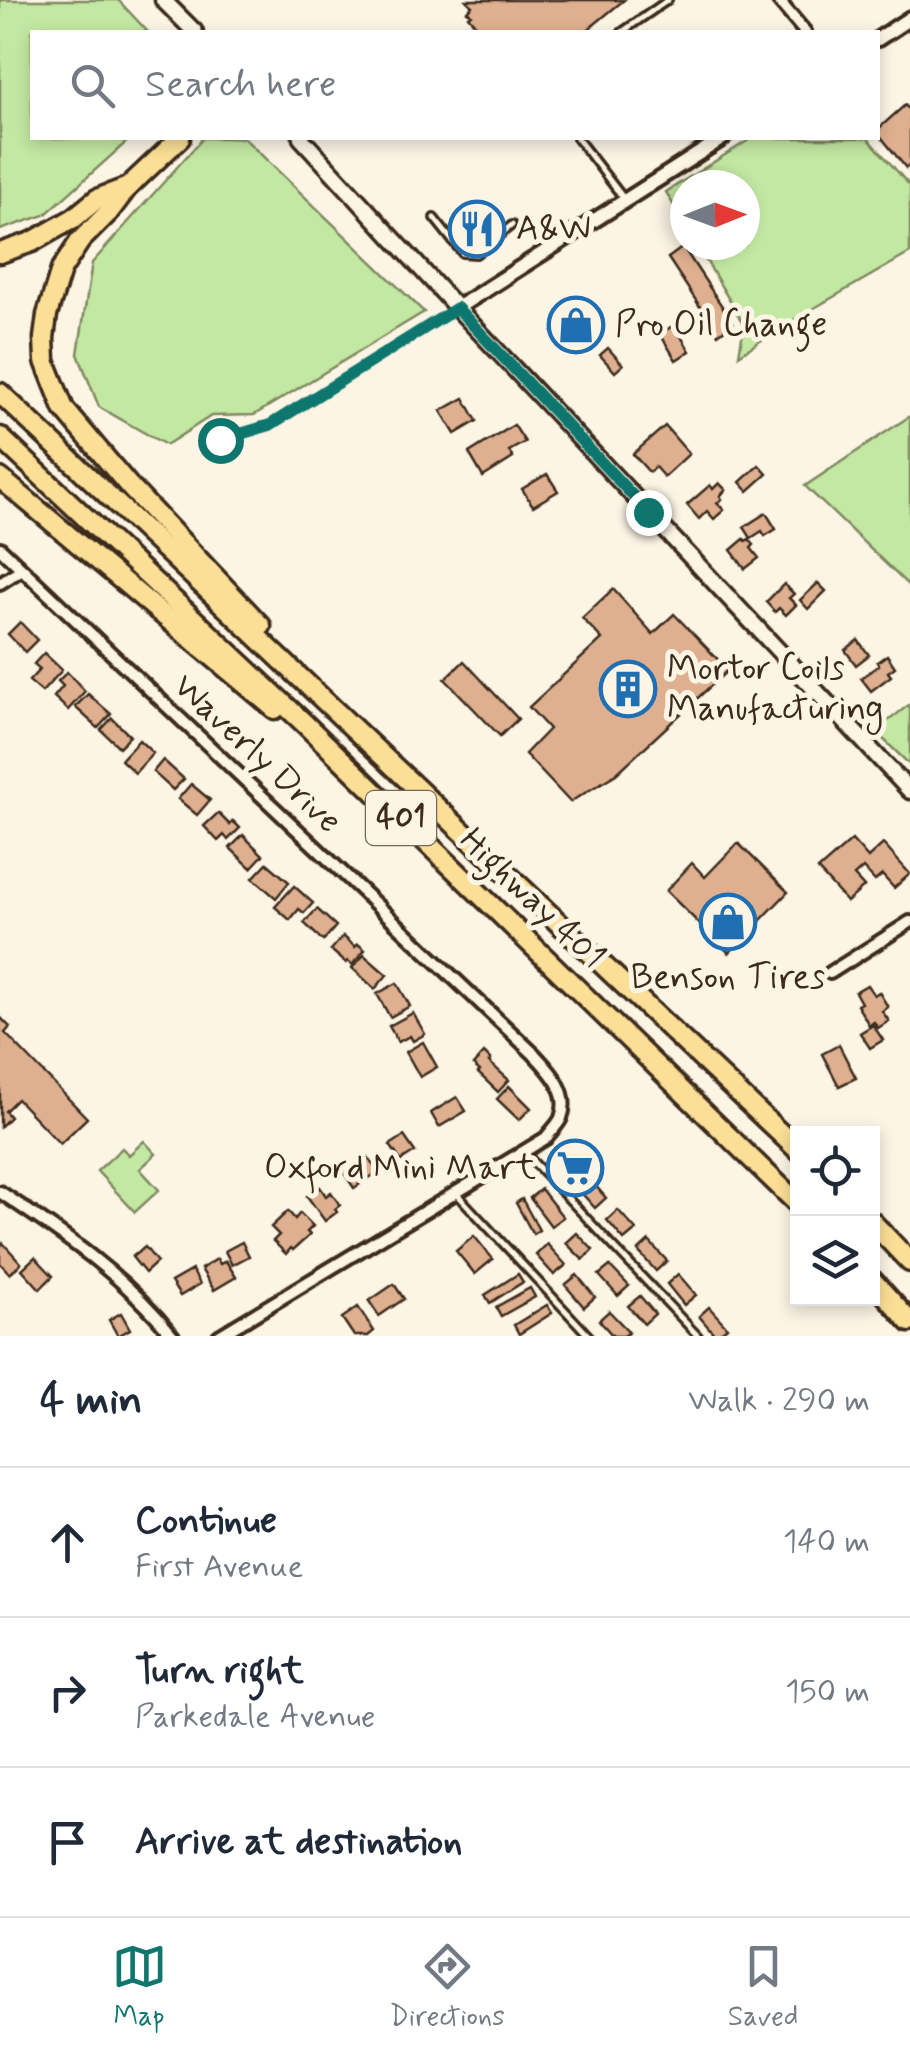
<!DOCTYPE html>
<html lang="en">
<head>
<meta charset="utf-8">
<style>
	:root { --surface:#fff; --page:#f2f2f3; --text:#1f2937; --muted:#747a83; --line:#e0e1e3; --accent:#0f766e }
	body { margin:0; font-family:Mynerve,sans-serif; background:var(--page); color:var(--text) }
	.controls { position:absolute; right:30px; bottom:30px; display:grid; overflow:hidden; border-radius:0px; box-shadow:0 5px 15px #0003 }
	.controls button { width:90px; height:90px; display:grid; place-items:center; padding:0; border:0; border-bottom:2px solid var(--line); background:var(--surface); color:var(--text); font:50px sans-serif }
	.compass { position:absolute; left:670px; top:170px; width:90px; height:90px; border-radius:50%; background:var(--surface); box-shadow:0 5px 15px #0003; rotate:89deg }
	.stop { position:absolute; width:30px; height:30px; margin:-22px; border:8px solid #0f766e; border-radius:50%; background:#fff }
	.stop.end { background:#0f766e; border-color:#fff; box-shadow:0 2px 10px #0008 }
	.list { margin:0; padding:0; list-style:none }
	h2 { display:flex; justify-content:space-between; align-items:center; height:130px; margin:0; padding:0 40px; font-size:42px }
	h2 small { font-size:32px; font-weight:400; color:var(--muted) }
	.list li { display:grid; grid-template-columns:65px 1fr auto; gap:30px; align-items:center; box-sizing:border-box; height:150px; padding:0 40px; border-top:2px solid var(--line) }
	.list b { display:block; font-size:38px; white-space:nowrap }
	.list p { margin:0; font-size:32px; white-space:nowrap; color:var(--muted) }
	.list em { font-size:32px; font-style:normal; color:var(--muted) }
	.icon { flex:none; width:55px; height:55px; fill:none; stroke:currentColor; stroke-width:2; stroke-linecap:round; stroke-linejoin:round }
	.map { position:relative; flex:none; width:910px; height:1336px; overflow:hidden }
	.search { position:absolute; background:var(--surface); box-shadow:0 5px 15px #0003; left:30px; right:30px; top:30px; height:110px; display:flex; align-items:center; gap:25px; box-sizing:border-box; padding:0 35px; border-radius:0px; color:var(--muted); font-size:38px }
	.sheet { height:580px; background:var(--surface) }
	nav { display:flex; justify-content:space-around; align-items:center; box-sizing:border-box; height:140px; border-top:2px solid var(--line); background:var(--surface); font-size:28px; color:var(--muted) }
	nav a { display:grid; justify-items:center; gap:5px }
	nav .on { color:var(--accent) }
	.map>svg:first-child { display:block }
</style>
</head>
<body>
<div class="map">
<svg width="910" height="1336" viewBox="0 0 910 1336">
	<rect width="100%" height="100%" fill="#fcf5e5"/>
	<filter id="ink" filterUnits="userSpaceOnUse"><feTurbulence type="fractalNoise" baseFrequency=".01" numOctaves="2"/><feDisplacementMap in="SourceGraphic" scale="20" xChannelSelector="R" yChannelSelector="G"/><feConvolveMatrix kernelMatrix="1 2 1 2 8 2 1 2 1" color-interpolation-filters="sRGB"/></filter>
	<g filter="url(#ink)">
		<g fill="#c3e8a3" stroke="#7f8960" stroke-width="2.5">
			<polygon points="0,0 118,0 148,32 32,32 32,138 131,138 45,215 0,230"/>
			<polygon points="203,138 244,138 424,312 254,415 211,416 166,445 99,407 78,354 92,263"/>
			<polygon points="752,138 868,138 910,186 910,253 783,326 739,355 744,325 697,245 745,245 745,185 685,185 685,225 666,192"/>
			<polygon points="910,416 910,587 805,486"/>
			<polygon points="910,704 910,765 875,731"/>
			<polygon points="144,1141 156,1154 140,1169 159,1190 135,1212 97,1171 122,1148 129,1155"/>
		</g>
		<g fill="#dfb090" stroke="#3b2a1e" stroke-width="2.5">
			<polygon points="466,0 624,0 585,32 482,32 468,16 471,14 467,11 472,6"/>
			<polygon points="905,105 910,111 910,165 906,168 878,133 878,129"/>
			<polygon points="486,212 496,225 468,247 458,234"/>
			<polygon points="683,247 733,323 718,334 668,258"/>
			<polygon points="585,302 599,318 568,348 553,332"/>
			<polygon points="674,325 690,351 676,360 660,334"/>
			<polygon points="608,348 623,365 615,372 600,355"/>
			<polygon points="464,398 477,421 455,434 441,411"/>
			<polygon points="514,425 525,442 509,451 513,458 483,477 469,453"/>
			<polygon points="665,426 689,454 664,477 655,467 649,472 633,454"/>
			<polygon points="759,465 767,474 748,491 740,482"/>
			<polygon points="547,474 558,491 533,506 522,489"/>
			<polygon points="719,483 726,490 720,496 722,499 717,503 724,510 714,519 707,511 699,519 687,505 710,485 713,489"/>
			<polygon points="766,513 776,529 765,536 762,531 751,538 744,527"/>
			<polygon points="744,539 746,541 749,539 754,545 751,548 759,558 745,569 731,550"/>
			<polygon points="818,583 826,591 808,609 800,600"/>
			<polygon points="784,584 794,594 789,598 796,605 786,615 779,608 775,612 766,602"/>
			<polygon points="613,589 653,634 674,614 728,670 616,774 570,802 525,754 549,729 529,707 602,639 582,618"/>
			<polygon points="20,622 37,640 25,652 8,634"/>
			<polygon points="858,640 869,655 856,665 845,650"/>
			<polygon points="44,653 62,670 42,692 29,681 40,669 34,664"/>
			<polygon points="887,655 895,667 888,672 891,676 871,691 861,678 879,665 877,662"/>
			<polygon points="464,661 518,719 500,736 445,679"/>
			<polygon points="67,672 85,691 68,710 54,697 63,686 58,681"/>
			<polygon points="88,694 111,714 98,728 75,707"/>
			<polygon points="112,718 130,736 119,747 101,730"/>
			<polygon points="139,740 153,753 135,773 121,760"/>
			<polygon points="163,760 184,779 173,790 153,772"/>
			<polygon points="191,784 210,800 197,815 178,799"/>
			<polygon points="218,813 230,825 233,821 240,828 228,840 224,835 218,841 204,826"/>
			<polygon points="243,835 263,855 251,868 230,848"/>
			<polygon points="852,840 868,858 883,844 910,874 894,888 882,875 875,881 863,868 854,876 864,887 847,902 818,870"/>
			<polygon points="738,843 788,892 729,953 666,891 692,863 705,877"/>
			<polygon points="267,863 289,882 276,898 253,878"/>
			<polygon points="294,886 313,903 304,913 299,909 290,920 275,907"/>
			<polygon points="317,909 336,926 323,941 304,923"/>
			<polygon points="343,936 355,947 358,944 365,950 352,965 348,961 346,963 331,950"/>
			<polygon points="364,955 387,975 375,989 352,968"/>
			<polygon points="397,983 410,1006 390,1017 377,994"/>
			<polygon points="867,985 874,995 879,992 888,1007 882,1011 889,1021 878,1028 874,1022 869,1025 857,1005 861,1003 855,992"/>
			<polygon points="413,1013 425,1034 413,1041 410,1036 398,1042 389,1026"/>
			<polygon points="0,1017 10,1027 5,1033 87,1118 60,1144 17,1099 5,1111 10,1117 0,1127"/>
			<polygon points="873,1025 883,1040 870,1048 860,1033"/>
			<polygon points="423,1042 437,1067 420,1077 406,1052"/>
			<polygon points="839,1045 856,1078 839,1086 822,1054"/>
			<polygon points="484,1053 491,1060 489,1062 509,1080 498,1092 478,1073 480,1071 473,1065"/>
			<polygon points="509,1086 531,1108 519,1120 497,1099"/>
			<polygon points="457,1097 466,1111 439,1127 431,1113"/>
			<polygon points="404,1136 415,1152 401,1161 390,1145"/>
			<polygon points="578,1154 588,1167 571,1181 561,1168"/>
			<polygon points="368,1157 378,1172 354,1188 344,1173"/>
			<polygon points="588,1177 606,1198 595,1208 576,1187"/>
			<polygon points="320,1187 326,1196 331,1192 340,1205 335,1209 337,1212 325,1221 307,1196"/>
			<polygon points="541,1189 563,1217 551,1226 530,1198"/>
			<polygon points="522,1199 539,1230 533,1234 516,1203"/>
			<polygon points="618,1210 636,1230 624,1240 607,1220"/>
			<polygon points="288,1211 295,1219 300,1213 313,1226 307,1232 310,1235 293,1250 291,1248 286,1254 273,1241 279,1235 271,1227"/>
			<polygon points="577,1233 593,1250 583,1260 566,1243"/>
			<polygon points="474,1236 493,1259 475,1274 456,1251"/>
			<polygon points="649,1241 667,1261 656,1271 638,1251"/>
			<polygon points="242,1242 249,1256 232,1265 225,1251"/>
			<polygon points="3,1243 21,1263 10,1274 0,1263 0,1246"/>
			<polygon points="547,1244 566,1265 554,1275 536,1255"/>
			<polygon points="145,1247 157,1262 145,1273 132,1257"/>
			<polygon points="35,1257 53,1276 40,1289 22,1269"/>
			<polygon points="217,1259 220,1264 226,1261 236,1277 214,1290 201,1269"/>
			<polygon points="610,1266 629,1286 618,1296 599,1275"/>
			<polygon points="192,1270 200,1284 180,1296 171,1282"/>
			<polygon points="518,1274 523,1282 490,1303 485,1295"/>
			<polygon points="678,1274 696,1295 684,1305 667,1284"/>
			<polygon points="577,1275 595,1297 584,1307 565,1285"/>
			<polygon points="394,1284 404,1299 379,1316 369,1301"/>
			<polygon points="530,1288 535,1297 501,1316 496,1307"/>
			<polygon points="640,1296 655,1314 644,1324 628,1306"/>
			<polygon points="547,1305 552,1313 519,1334 514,1325"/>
			<polygon points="358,1307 374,1331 368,1336 354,1336 342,1318"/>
			<polygon points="709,1307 727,1327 716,1336 699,1316"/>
			<polygon points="609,1311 629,1332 624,1336 613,1336 599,1320"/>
			<polygon points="121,1313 130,1329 118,1336 109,1320"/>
		</g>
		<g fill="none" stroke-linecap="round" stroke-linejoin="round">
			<g stroke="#3b2a1e" stroke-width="12">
				<g id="service">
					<polyline points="622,32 668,0"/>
					<polyline points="577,138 624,199"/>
					<polyline points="434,218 462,253 476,254 512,225"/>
					<polyline points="525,1153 698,1336"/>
					<polyline points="456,1193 589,1336"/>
				</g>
			</g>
			<g stroke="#3b2a1e" stroke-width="18">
				<g id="minor">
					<polyline points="778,0 805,32"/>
					<path d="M0,548L534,1054C550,1071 571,1092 561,1118C558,1125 550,1132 546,1138L219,1336"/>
					<polyline points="0,583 22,569"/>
					<polyline points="830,973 910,922"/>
					<path d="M0,1192C63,1234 125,1276 173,1336"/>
				</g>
			</g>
			<g stroke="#3b2a1e" stroke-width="20">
				<g id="tertiary">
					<polyline points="878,39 910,18"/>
					<polyline points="457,308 723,138"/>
				</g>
			</g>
			<g stroke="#3b2a1e" stroke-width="21">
				<g id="secondary">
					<polyline points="163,0 195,32"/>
					<polyline points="301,138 457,308 910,791"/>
				</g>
			</g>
			<g stroke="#3b2a1e" stroke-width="25">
				<g id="motorway">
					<polyline points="180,138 127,188 108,213 80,241 61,270 47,315 44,338 45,361 64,409 129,486 261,626"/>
					<polyline points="0,253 32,242 74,218 97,199 126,188"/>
					<polyline points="0,393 798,1150"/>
					<polyline points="0,437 304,723 798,1204"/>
					<polyline points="0,478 275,709"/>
					<polyline points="872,1222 910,1262"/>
					<polyline points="872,1280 910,1322"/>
				</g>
			</g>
			<polyline stroke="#3b2a1e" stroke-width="2.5" stroke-dasharray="10 8" stroke-linecap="butt" points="220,440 270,425 445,315"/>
			<use href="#service" stroke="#fcf5e5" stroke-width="5"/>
			<use href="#minor" stroke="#fcf5e5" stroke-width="10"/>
			<use href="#tertiary" stroke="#fcf5e5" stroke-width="12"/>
			<use href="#secondary" stroke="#fcf5e5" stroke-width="14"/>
			<use href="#motorway" stroke="#fbdf96" stroke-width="18"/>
		</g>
	</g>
	<g fill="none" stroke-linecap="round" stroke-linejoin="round" filter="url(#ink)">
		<polyline stroke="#0f766e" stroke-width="12" points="220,440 270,425 457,308 648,512"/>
	</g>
	<defs>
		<g id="restaurant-ring" transform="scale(2.875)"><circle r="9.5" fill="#fcf5e5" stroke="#1f6fb2" stroke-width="1.5"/><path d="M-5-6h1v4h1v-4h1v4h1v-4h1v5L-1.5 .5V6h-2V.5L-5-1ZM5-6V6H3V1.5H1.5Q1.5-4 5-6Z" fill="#1f6fb2"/></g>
		<g id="shop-ring" transform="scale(2.875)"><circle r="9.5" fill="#fcf5e5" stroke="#1f6fb2" stroke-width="1.5"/><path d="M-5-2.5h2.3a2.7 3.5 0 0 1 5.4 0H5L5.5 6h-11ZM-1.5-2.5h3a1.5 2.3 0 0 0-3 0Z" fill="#1f6fb2"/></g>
		<g id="building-ring" transform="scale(2.875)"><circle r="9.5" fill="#fcf5e5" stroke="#1f6fb2" stroke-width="1.5"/><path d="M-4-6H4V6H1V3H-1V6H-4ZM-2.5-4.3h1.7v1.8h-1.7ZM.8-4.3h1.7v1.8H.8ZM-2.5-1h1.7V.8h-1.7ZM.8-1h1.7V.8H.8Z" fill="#1f6fb2"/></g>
		<g id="supermarket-ring" transform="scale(2.875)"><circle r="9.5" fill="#fcf5e5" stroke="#1f6fb2" stroke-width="1.5"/><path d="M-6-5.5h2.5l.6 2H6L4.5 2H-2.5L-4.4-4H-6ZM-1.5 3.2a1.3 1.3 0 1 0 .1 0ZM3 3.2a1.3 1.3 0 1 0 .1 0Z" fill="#1f6fb2"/></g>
	</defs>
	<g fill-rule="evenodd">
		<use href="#restaurant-ring" x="477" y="229"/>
		<use href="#shop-ring" x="576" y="325"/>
		<use href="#building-ring" x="628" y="689"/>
		<use href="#shop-ring" x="728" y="922"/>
		<use href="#supermarket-ring" x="575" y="1168"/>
	</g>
	<g text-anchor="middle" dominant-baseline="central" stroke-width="10" stroke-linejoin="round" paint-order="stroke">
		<rect fill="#fcf5e5" stroke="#75675a" stroke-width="2.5" x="366" y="791" width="70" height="54" rx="8"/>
		<g font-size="32" font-weight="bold" fill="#3b2a1e">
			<text x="401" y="818">401</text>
		</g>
		<g font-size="35" fill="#3b2a1e" stroke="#fcf5e5" text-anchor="start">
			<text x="516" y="229">A&amp;W</text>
			<text x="615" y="325">Pro Oil Change</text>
			<text x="667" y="669">Mortor Coils<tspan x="667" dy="40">Manufacturing</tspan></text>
			<text x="728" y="978" text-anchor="middle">Benson Tires</text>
			<text x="536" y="1168" text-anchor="end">Oxford Mini Mart</text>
		</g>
		<g font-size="35" fill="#3b2a1e" stroke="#fcf5e5">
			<text transform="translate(257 754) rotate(43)">Waverly Drive</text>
			<text transform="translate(532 899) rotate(44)">Highway 401</text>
		</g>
	</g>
</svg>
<div class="controls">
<button><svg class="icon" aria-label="locate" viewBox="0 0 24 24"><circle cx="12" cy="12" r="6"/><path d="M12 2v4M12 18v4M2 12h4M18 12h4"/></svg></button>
<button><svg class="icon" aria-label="layers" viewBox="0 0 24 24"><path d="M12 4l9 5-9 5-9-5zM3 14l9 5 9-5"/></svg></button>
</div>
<svg class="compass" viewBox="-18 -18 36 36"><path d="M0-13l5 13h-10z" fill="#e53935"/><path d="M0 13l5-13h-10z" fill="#747a83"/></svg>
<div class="stop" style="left:220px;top:440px"></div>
<div class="stop end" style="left:648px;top:512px"></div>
<div class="search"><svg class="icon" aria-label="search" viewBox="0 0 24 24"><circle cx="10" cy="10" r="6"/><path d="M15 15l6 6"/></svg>Search here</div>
</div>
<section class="sheet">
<h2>4 min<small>Walk · 290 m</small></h2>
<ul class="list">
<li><svg class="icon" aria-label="ahead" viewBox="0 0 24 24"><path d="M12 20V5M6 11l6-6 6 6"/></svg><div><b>Continue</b><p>First Avenue</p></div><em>140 m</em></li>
<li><svg class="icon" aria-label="right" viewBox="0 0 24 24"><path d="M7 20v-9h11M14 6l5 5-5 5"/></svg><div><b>Turn right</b><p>Parkedale Avenue</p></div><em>150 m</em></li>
<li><svg class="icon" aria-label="arrive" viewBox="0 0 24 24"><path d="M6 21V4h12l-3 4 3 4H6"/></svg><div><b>Arrive at destination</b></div></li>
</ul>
</section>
<nav>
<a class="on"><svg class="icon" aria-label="map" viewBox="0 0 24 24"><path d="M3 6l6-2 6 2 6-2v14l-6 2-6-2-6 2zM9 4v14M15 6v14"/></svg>Map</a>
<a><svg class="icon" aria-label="directions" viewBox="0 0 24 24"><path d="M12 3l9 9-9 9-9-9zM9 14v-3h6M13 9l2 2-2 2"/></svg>Directions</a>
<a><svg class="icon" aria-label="saved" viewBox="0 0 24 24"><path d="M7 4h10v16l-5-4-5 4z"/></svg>Saved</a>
</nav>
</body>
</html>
